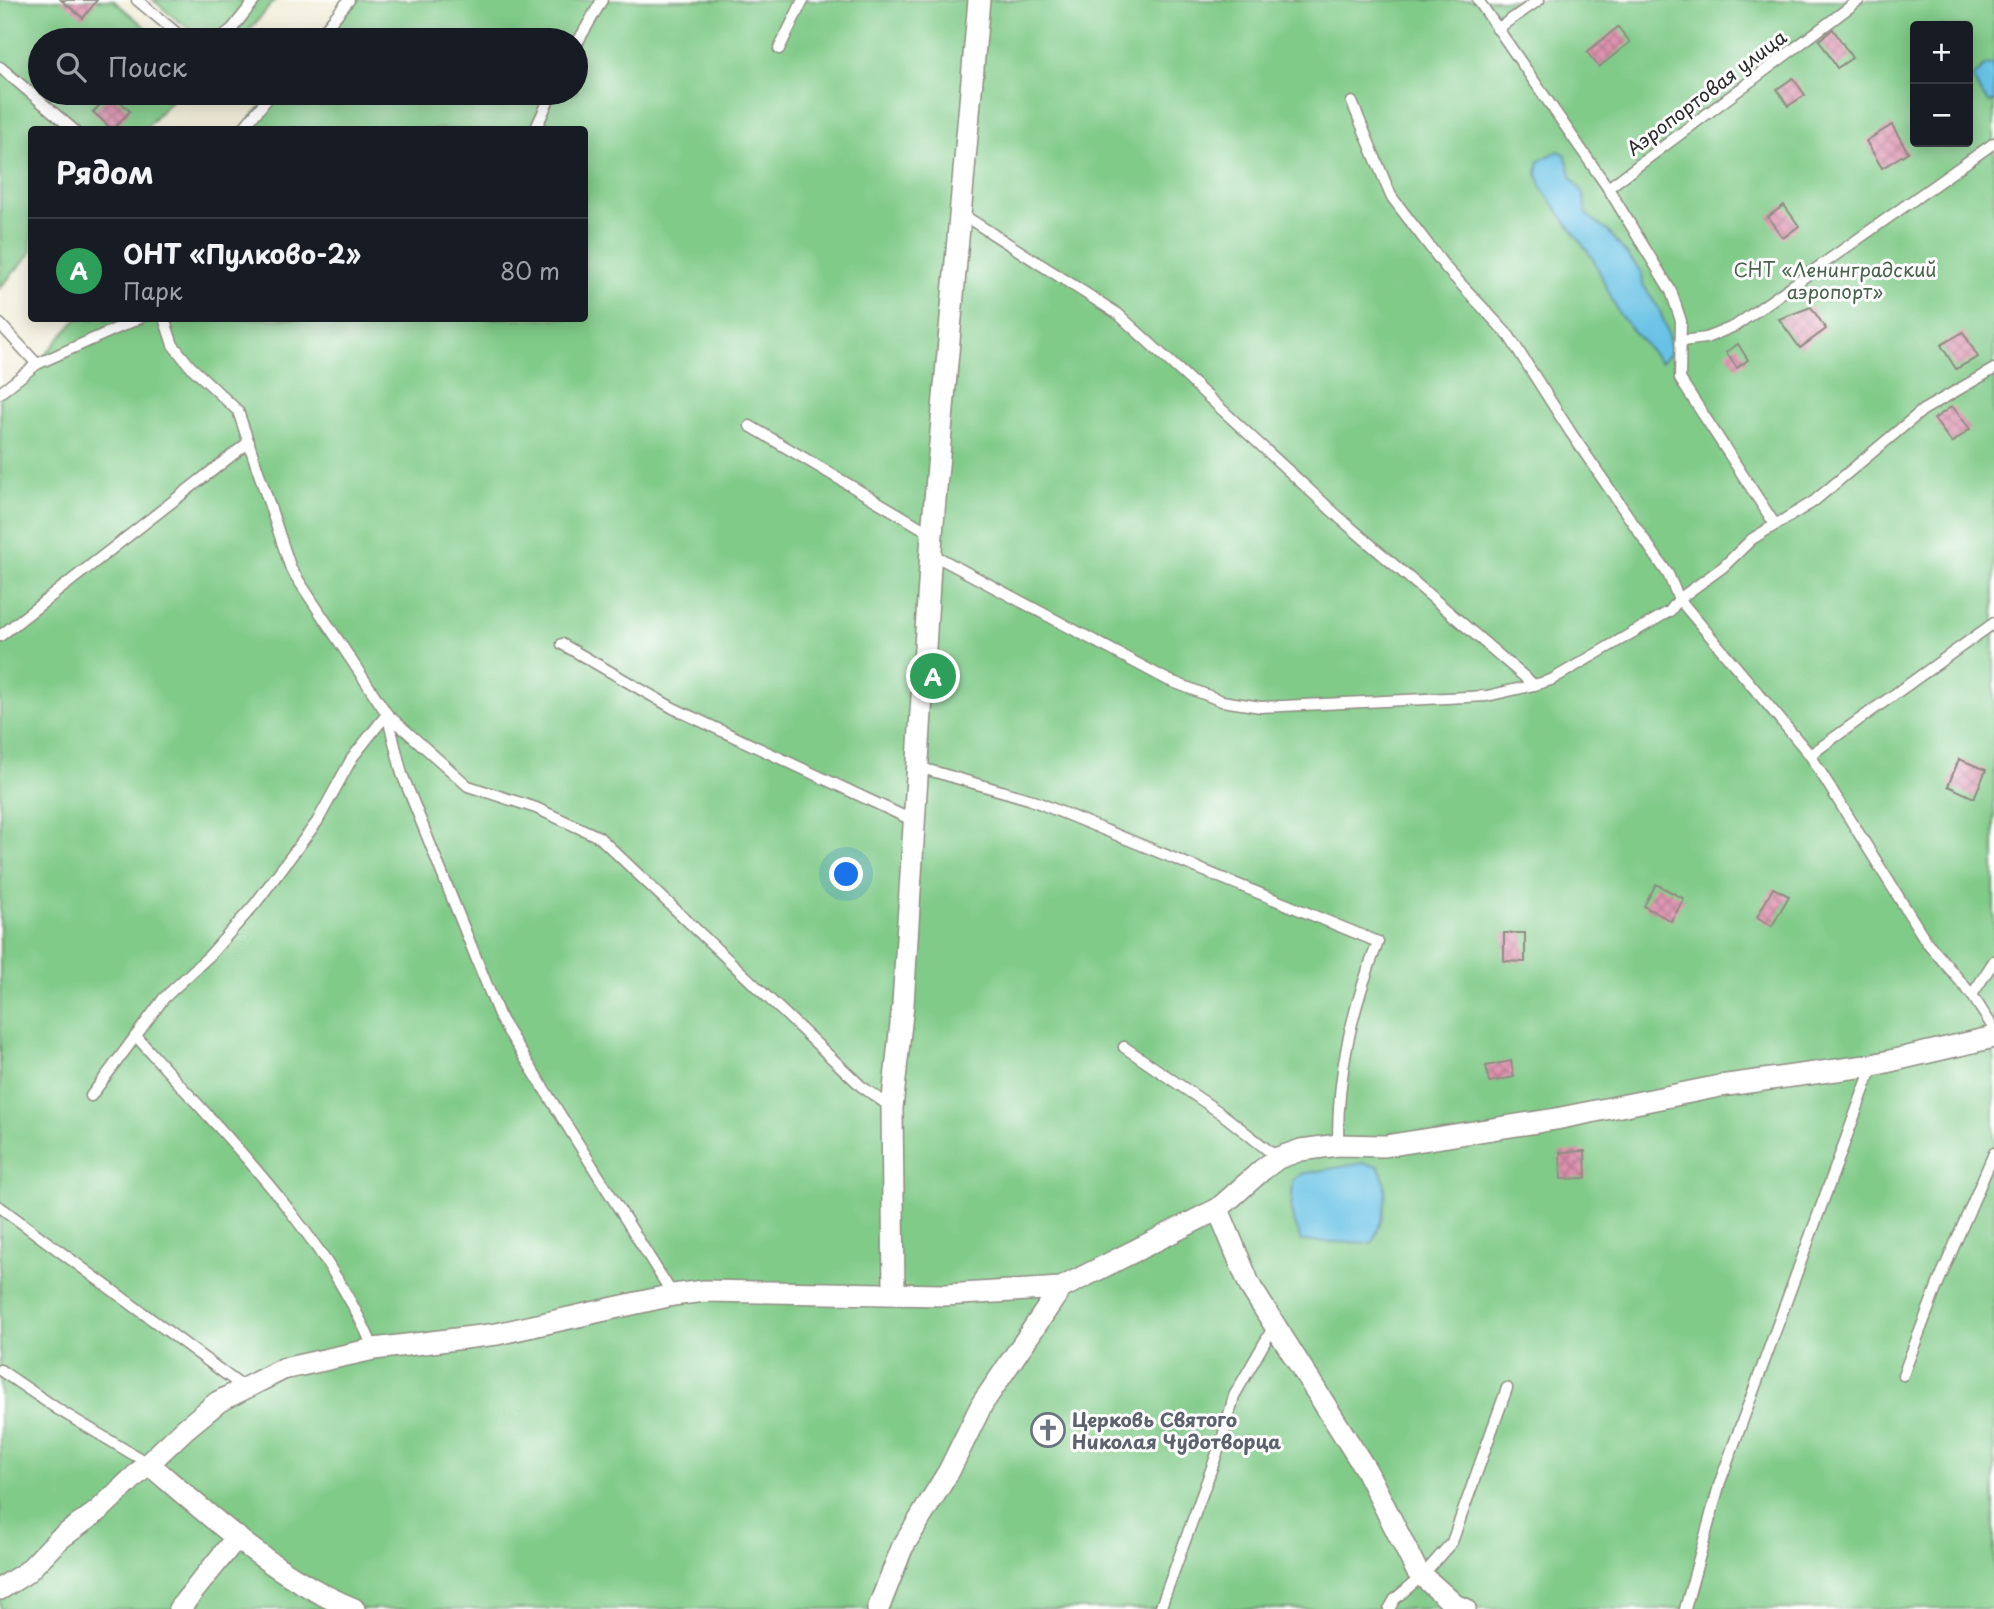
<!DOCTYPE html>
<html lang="ru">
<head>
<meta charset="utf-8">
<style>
	:root { --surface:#171b24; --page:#242831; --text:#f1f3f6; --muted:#9ea1a6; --line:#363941; --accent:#1a73e8 }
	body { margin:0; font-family:"Playpen Sans",sans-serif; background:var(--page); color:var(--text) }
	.controls { position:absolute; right:21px; top:21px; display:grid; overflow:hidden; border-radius:7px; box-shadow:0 4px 18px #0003 }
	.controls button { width:63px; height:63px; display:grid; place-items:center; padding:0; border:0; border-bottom:2px solid var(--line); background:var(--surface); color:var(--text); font:35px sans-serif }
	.you { position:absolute; left:847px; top:875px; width:24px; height:24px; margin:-18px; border:5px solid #fff; border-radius:50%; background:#1a73e8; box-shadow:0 0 0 10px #1a73e833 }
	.badge { display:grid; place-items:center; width:46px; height:46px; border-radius:50%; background:var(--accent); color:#fff; font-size:23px; font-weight:700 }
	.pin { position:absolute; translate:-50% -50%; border:4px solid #fff; box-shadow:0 2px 7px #0006 }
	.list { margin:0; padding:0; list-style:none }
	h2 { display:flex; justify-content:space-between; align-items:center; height:91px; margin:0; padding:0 28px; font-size:30px }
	h2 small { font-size:23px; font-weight:400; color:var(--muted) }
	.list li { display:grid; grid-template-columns:46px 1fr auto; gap:21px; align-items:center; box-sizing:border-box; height:105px; padding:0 28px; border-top:2px solid var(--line) }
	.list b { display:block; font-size:26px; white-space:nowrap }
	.list p { margin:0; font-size:23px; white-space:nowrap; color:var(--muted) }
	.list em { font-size:23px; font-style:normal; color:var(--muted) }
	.icon { flex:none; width:38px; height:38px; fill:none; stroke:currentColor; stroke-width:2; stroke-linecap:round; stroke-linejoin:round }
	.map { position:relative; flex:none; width:1994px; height:1609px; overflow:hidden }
	.search { position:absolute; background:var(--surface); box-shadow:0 4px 18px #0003; left:28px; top:28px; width:560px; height:77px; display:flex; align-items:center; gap:18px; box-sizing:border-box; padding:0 24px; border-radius:38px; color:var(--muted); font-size:26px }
	.panel { position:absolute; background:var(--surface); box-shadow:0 4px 18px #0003; left:28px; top:126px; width:560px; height:196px; border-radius:7px }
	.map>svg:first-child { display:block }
</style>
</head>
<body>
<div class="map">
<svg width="1994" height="1609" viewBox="0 0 1994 1609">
	<defs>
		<pattern id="building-cross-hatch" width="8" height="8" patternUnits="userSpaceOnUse" patternTransform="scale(1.75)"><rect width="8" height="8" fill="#dd90ad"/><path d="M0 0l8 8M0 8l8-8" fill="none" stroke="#b3768d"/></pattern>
	</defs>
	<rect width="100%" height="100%" fill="#fff"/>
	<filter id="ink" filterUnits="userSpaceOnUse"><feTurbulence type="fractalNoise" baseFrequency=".0143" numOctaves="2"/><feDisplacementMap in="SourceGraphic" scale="14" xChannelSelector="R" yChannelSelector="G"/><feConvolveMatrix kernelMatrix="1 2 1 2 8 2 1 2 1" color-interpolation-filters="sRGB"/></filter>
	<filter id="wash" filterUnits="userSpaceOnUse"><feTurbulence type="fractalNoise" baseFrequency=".00686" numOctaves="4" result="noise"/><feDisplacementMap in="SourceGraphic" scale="28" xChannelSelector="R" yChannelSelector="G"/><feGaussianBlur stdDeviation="1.57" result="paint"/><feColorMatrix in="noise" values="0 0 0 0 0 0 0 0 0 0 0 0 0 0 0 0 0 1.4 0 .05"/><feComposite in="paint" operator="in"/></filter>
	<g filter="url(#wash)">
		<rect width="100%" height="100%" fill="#f2eeda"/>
		<g fill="#80cb88" stroke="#567b5a" stroke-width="2" fill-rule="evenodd">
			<polygon points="0,0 113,0 161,40 40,40 40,93 178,93 145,129 32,130 31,253 0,288"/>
			<path d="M153,0H275L241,40C196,40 186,27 153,0Z"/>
			<path d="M349,0H1994V1609H0V393L37,364L77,319L584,318V130L242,129L272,93H576V40H316ZM1915,26H1968V142H1915Z"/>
		</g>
		<g fill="#68c2e5" stroke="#4a7688" stroke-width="2">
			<polygon points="1994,64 1994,101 1990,103 1981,94 1973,78 1985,65"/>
			<polygon points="1558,151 1565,154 1572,178 1583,193 1587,215 1609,232 1642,273 1643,285 1659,309 1667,330 1671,353 1660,362 1619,314 1594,260 1543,190 1537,174 1539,161"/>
			<path d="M1363,1163L1378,1166C1392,1189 1384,1219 1372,1243L1301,1241L1291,1211L1293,1181L1301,1174Z"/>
		</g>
		<g id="blocks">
			<g fill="url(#building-cross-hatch)">
				<polygon points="61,0 97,0 83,18"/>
				<polygon points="1618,27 1630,42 1599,67 1587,52"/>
				<polygon points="1833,29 1852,58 1837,68 1819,40"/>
				<polygon points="1793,78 1805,95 1788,106 1777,89"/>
				<polygon points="111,93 130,111 113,130 93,112"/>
				<polygon points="1892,125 1908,152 1882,168 1866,141"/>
				<polygon points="1784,205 1799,226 1783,238 1768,217"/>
				<polygon points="1811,307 1826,329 1800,348 1779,319"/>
				<polygon points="1963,332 1978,357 1956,369 1941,345"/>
				<polygon points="1738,344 1748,360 1737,368 1726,352"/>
				<polygon points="1952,406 1970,429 1952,443 1934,419"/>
				<polygon points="1959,759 1986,770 1974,798 1948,786"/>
				<polygon points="1656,884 1684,899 1671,921 1644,906"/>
				<polygon points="1773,888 1789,896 1772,926 1757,917"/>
				<polygon points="1504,933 1525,933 1525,962 1504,961"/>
				<polygon points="1511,1061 1514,1077 1489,1082 1486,1066"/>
				<polygon points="1585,1151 1586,1178 1561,1179 1560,1152"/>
				<polygon points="1045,1416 1061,1425 1052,1444 1035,1435"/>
			</g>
		</g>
	</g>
	<g filter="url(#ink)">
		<use href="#blocks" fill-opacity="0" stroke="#8e8c82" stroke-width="2"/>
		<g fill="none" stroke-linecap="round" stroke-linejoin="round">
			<g stroke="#8e8c82" stroke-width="13">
				<g id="service">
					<polyline points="137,0 185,40"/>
					<polyline points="1478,0 1608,188 1671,291 1681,321 1680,379 1774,523"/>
					<polyline points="1497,29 1539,0"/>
					<polyline points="218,40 232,29 255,0"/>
					<polyline points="316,40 349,0"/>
					<polyline points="576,45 602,0"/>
					<polyline points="779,49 803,0"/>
					<polyline points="0,67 74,130"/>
					<polyline points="1352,102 1391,196 1446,268 1509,336 1571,433 1668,574 1679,599 1810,755 1926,941 1972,995 1994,1029"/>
					<polyline points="242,130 272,93"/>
					<polyline points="535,130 552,93"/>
					<polyline points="1608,188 1859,0"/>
					<polyline points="960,213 1118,314 1342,520 1534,685"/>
					<polyline points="164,318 173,345 190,366 238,411 291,569 387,714 468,786 536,808 599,837 861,1086 892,1108"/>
					<polyline points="0,324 37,364"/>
					<polyline points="1682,341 1706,338 1735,326 1994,143"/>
					<polyline points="0,393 37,364 140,318"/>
					<polyline points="750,426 932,534"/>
					<polyline points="930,553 1168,680 1222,701 1261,707 1487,696 1534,685 1551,680 1670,611 1679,599 1723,567 1752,539 1813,502 1923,410 1994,369"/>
					<polyline points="0,636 249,442"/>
					<polyline points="562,644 673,708 914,821"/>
					<polyline points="387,714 402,774 501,1020 673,1295"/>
					<polyline points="1810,755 1994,623"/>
					<path d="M918,767L1029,799L1378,942C1352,1009 1337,1073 1338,1145"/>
					<polyline points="1972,995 1994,961"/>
					<path d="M136,1036C223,1135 321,1226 374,1349"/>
					<polyline points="1124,1047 1222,1114 1278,1158"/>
					<polyline points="91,1096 164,998 209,956 255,904 317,822 352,758 387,714"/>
					<polyline points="0,1207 243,1387"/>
					<polyline points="0,1370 59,1410 149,1464"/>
					<polyline points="1903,1375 1939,1281 1994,1153"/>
					<polyline points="1160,1609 1222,1440 1234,1396 1274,1326"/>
					<polyline points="1389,1609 1395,1599 1422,1576 1452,1542 1507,1388"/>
					<polyline points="1685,1609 1720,1482 1873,1065"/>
				</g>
			</g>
			<g stroke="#8e8c82" stroke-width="24">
				<g id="minor">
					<polyline points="1218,1209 1250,1286 1366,1470 1417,1571 1456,1606 1465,1609"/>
					<polyline points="894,1293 892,1108 903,1004 932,534 979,0"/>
					<path d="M149,1464C212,1518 276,1577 354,1609"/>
					<polyline points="0,1589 27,1572 58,1540 98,1511 185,1429 218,1402 283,1369 374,1349 497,1334 673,1295 704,1291 945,1295 1061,1288 1218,1209 1262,1170 1278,1158 1301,1150 1338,1145 1385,1146 1556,1119 1720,1086 1873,1065 1994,1037"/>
					<polyline points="179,1609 237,1537"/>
					<polyline points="878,1609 902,1548 949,1471 982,1404 1061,1288"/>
				</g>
			</g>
			<use href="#service" stroke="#fff" stroke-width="10"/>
			<use href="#minor" stroke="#fff" stroke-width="21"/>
		</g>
	</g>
	<defs>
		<g id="church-ring" transform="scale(1.75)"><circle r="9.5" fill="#fff" stroke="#6b7280" stroke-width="1.5"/><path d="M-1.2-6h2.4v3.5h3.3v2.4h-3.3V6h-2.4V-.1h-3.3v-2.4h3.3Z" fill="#6b7280"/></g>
	</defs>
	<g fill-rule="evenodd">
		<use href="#church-ring" x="1048" y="1430"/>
	</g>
	<g text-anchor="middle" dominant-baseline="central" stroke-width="6" stroke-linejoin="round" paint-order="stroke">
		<g font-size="19" fill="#2b2b2b" stroke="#fff">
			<text transform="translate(1706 92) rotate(-37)">Аэропортовая улица</text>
		</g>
		<g font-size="19" fill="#49634c" stroke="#fff">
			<text x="1835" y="269">СНТ «Ленинградский<tspan x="1835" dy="22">аэропорт»</tspan></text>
		</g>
		<g font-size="19" font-weight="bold" fill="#5b616d" stroke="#fff" text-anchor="start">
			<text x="1072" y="1419">Церковь Святого<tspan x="1072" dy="22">Николая Чудотворца</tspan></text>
		</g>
	</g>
</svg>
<div class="controls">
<button>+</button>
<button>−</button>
</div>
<div class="you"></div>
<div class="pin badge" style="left:933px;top:676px;background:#2e9e5b">A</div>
<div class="search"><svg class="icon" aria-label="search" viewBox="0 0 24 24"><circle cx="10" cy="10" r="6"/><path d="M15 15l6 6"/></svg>Поиск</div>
<section class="panel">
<h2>Рядом<small></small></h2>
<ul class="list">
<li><span class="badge" style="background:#2e9e5b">A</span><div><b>ОНТ «Пулково-2»</b><p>Парк</p></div><em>80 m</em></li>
</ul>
</section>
</div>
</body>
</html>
